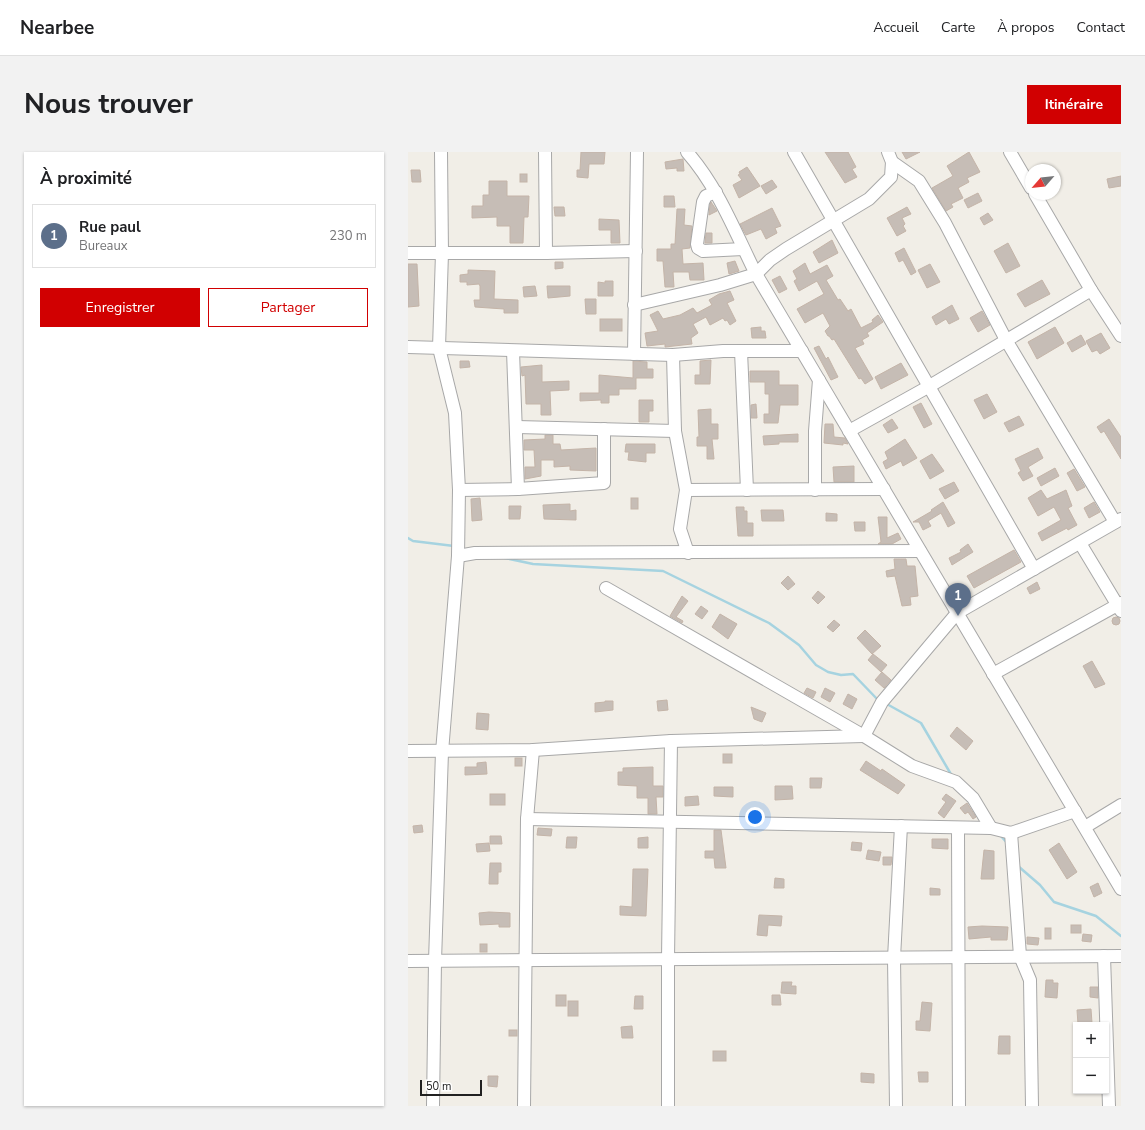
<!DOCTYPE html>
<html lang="fr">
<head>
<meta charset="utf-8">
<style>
	:root { --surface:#fff; --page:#f2f2f2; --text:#202124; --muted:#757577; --line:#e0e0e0; --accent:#d10001 }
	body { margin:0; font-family:"Nunito Sans",sans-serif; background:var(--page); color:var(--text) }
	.controls { position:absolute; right:12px; bottom:12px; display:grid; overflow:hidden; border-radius:0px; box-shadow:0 1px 3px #0004 }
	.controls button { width:36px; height:36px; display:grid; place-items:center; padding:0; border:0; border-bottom:1px solid var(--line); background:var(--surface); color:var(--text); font:20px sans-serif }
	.compass { position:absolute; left:617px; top:12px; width:36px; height:36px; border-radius:50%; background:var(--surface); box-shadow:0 1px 3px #0004; rotate:242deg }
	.scale { position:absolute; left:12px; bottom:10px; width:62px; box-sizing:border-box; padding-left:4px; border:2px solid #212121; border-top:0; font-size:11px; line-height:14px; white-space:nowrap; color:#212121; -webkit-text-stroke:3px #fff; paint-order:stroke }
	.you { position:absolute; left:347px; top:665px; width:14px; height:14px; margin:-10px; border:3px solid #fff; border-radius:50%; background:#1a73e8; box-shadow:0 0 0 6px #1a73e833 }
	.badge { display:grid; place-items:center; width:26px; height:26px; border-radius:50%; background:var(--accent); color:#fff; font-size:13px; font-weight:700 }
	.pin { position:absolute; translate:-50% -33px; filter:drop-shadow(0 1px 2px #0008) }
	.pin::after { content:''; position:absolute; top:21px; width:14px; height:12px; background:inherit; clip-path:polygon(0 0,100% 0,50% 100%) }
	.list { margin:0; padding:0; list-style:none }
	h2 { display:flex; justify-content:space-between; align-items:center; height:52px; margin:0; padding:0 16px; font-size:17px }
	h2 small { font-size:13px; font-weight:400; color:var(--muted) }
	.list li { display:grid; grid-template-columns:26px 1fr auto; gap:12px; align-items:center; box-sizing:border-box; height:64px; margin:0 8px 8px; padding:0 8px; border:1px solid var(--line); border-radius:0px }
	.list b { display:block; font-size:15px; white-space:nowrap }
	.list p { margin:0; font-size:13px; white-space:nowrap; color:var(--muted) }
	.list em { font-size:13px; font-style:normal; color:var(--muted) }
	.actions { display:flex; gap:8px; padding:12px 16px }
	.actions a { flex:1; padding:9px 0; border:1px solid var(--accent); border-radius:0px; text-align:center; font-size:14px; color:var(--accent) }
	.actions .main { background:var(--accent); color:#fff }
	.map { position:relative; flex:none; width:713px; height:954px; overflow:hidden; border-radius:0px }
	header { display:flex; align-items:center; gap:24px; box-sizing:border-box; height:56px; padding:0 20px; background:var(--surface); border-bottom:1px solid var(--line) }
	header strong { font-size:19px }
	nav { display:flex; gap:22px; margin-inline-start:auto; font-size:14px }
	.intro { display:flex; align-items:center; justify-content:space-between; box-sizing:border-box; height:96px; padding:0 24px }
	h1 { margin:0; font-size:28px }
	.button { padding:10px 18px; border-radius:0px; background:var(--accent); color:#fff; font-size:14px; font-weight:700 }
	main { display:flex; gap:24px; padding:0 24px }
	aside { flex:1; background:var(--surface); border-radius:0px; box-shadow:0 1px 3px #0004 }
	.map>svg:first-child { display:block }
</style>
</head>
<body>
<header>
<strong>Nearbee</strong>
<nav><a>Accueil</a><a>Carte</a><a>À propos</a><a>Contact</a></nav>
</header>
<div class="intro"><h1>Nous trouver</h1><a class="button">Itinéraire</a></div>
<main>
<aside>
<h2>À proximité<small></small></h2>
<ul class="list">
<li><span class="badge" style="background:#5c6f8a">1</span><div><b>Rue paul</b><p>Bureaux</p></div><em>230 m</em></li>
</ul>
<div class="actions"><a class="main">Enregistrer</a><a>Partager</a></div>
</aside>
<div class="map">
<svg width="713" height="954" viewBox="0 0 713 954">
	<rect width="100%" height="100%" fill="#f1eee7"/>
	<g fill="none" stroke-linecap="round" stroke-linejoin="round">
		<g stroke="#a6d3e0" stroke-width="2.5">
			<polyline points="0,386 5,389 46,394"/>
			<polyline points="97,406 125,412 255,419 361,471 391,493 408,513 420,520 433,523 445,522 470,548"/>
			<polyline points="477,551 513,571 544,624"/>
			<polyline points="592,683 600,692"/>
			<polyline points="610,714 632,733 646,750 688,764 713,784"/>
		</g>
	</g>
	<g fill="#c6bdb6" stroke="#c4b4a8">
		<polygon points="173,0 197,0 196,12 181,12 180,26 169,25 169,18 172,18"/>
		<polygon points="417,0 440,0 448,15 444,17 449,25 437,31"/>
		<polygon points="494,0 512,0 498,7"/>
		<polygon points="561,0 572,20 559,26 561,30 550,36 555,46 543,52 545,55 538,59 524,36 545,24 539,14"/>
		<polygon points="275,7 276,19 269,19 269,16 258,17 257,10"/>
		<polygon points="339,15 352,34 331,46 325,33 334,28 330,23 332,22 331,20"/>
		<polygon points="3,18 12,18 13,30 4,30"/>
		<rect x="112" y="22" width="7" height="8"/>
		<polygon points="713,24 713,34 701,36 699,27"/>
		<polygon points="364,28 369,35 358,42 353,34"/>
		<polygon points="81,29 99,29 99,44 121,44 120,65 116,65 115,91 102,91 102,74 89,74 89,65 64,66 64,54 75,54 75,43 81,43"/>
		<polygon points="570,41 574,49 560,56 556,48"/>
		<polygon points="256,44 266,44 267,55 256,55"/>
		<polygon points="303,50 309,59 301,63 302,52"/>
		<polygon points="146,55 156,55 157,64 147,64"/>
		<polygon points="499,55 503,62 494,66 497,72 495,74 498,79 489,84 479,66"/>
		<polygon points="364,56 373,74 367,76 369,81 358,87 353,77 338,83 332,72"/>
		<polygon points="269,57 277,57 276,73 284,74 282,96 274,97 275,112 295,111 296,128 282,128 281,120 265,120 266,135 257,135 255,109 249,109 249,97 263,97 263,92 267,92"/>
		<polygon points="580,61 585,68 576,73 572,66"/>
		<polygon points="191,67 211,68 212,91 203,91 203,78 191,78"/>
		<polygon points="298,81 304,81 304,91 297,91"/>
		<polygon points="424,88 430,101 411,111 405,100"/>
		<polygon points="600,91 612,114 598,121 586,99"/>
		<polygon points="496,96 508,120 503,123 495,108 491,110 487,101"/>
		<polygon points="327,109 331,119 321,122 319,111"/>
		<polygon points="147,110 155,110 155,116 147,117"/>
		<polygon points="397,111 402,122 419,113 425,124 418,128 430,148 432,147 440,159 443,157 453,176 465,170 464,168 470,163 475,170 459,181 461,184 454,188 456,192 447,196 465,227 457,232 453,226 451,227 426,187 424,188 421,184 420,184 417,179 422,174 415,161 397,171 389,157 416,142 409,129 391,139 386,129 389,127 385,119"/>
		<polygon points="0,112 9,112 11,154 0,155"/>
		<polygon points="522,112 532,130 519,136 510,118"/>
		<polygon points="60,118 87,119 86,147 110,148 110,161 96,161 96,157 67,155 66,148 72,148 72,134 71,132 59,133 59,130 52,130 52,123 60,122"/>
		<polygon points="372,124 379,137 371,141 364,128"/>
		<polygon points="634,128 642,142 617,155 609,142"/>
		<polygon points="197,129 205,129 205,144 190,144 190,130 197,131"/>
		<polygon points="127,134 129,144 116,145 115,135"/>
		<polygon points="139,134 162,134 162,144 140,146"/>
		<polygon points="322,139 326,148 319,151 328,169 322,173 319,168 317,169 315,166 302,173 298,165 285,172 290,181 283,186 284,192 257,195 257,192 239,194 237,181 250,179 242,163 250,159 255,167 272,163 285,156 289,161 304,153 301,148 311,142"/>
		<polygon points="177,147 188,147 188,162 178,162"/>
		<polygon points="544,153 551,167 541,172 538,167 528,173 524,165"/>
		<polygon points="574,159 582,173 570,180 562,166"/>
		<rect x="192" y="167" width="22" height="12"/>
		<polygon points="353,175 353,179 357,179 358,186 344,186 343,176"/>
		<polygon points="647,175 656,191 629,207 620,190"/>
		<polygon points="693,181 702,196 692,202 689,198 684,200 678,189"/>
		<polygon points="673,183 678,192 664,200 659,191"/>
		<polygon points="411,194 418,207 420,205 430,225 423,228 406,196"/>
		<polygon points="303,208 302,232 287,232 287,223 292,223 292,209"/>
		<polygon points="52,209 61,209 62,215 52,216"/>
		<polygon points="225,209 239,210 239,217 245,217 245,226 228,226 228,237 211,237 211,243 201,243 201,251 193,251 193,248 172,249 172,241 191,241 191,223 225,226"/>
		<polygon points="493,211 500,223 473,237 467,225"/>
		<polygon points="134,213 134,230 161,229 161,238 142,239 143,263 133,263 133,252 118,252 117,223 114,224 113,215"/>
		<polygon points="342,219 371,219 371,233 390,233 390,253 372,253 370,271 356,271 356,262 361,262 361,242 357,242 357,230 342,230"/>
		<polygon points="579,242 589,260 576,267 566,248"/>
		<polygon points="231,248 245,248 245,259 241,259 241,270 231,270"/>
		<polygon points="513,251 524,272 516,276 505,255"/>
		<polygon points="348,252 349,266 343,266 343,253"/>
		<polygon points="303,257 303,272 310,272 310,287 304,287 306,307 299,307 299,294 289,294 289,285 291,285 290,258"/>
		<polygon points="611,264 616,273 601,280 596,271"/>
		<polygon points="484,267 490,276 480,281 475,273"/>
		<polygon points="701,267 713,285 713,307 696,279 693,281 689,275"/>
		<polygon points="417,272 425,272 426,285 437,286 440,292 435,291 435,293 416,291"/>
		<polygon points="390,282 390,290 371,290 371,292 356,293 355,284"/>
		<polygon points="137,283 145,283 145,292 152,292 153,298 188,296 188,319 162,318 162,314 146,315 146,308 133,308 133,324 117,327 117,315 127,315 126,298 116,298 116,288 137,287"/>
		<polygon points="497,287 509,306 495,314 493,309 478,317 475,310 480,307 477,300"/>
		<polygon points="218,292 247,292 247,301 238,301 238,310 220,308 221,300 217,300"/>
		<polygon points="630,296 635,306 620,315 625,324 615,329 610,321 613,319 607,307"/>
		<polygon points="524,302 536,319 522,327 512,309"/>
		<polygon points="446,314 446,330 426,330 425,315"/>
		<polygon points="647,316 651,324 633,334 629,326"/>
		<polygon points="666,317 677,335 669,339 659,321"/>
		<polygon points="546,330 551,339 537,347 531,337"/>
		<polygon points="633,338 639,347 658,338 664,354 660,356 669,373 660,378 659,376 634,389 630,381 653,368 646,355 630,364 620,346"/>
		<polygon points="72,346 74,368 64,369 63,347"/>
		<rect x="223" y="346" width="7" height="11"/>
		<polygon points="535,350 547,371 540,375 533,361 520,369 523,374 515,378 511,370 505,370 524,359 523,358"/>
		<polygon points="686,350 692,360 681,366 676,356"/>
		<polygon points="162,352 162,359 168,358 168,368 136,367 135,353"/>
		<polygon points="101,354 113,354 112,367 101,367"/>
		<polygon points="328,355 336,355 336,359 339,359 339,371 345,371 345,384 330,384"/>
		<polygon points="353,358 375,358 376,369 354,369"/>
		<polygon points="418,361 429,362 429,369 418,369"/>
		<polygon points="470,365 479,365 479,386 490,381 493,387 484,392 470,392 473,390"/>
		<polygon points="446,370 457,370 457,379 447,379"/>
		<polygon points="560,392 565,400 544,413 541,406 553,400 552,398"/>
		<polygon points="606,398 613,410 566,436 559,424"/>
		<polygon points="486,407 498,407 499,414 507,414 510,444 502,445 503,453 494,454 487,424 479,425 478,419 487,417"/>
		<polygon points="380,424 387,432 380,438 373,431"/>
		<polygon points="629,430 632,437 622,442 619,436"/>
		<polygon points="410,439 417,445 410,452 404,446"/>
		<polygon points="274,444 280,449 268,465 275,469 274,471 262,464"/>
		<polygon points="293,454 300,459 294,467 287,462"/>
		<polygon points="312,462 329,472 320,487 304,475"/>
		<circle cx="708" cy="469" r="4"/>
		<polygon points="426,468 432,473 425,480 419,475"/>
		<polygon points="457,478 473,494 464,502 449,486"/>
		<polygon points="465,502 479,513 473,520 460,508"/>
		<polygon points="684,509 697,532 687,536 675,514"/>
		<polygon points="474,520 483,528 476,536 467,528"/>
		<polygon points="399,536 408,540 405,546 396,541"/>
		<polygon points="417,536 427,541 422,550 413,545"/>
		<polygon points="440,542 449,547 444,557 435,552"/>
		<polygon points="259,548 260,558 250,559 249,549"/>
		<polygon points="197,549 205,549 205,558 187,560 187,551 197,550"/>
		<polygon points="343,555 358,561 354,570 346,567"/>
		<polygon points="69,561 81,562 80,578 68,577"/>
		<polygon points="549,575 565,589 558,598 542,584"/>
		<rect x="315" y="602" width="9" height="9"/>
		<rect x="107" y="606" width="7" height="8"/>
		<polygon points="458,609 473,619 474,617 497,633 490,642 452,618"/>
		<polygon points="78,610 79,622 57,623 57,615 69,615 69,611"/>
		<polygon points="245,615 245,634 255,634 255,645 248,645 249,662 240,662 240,646 229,646 229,634 210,633 210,620 215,620 215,616"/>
		<polygon points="402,626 414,626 413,636 402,636"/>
		<polygon points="367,634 384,634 385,647 367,648"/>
		<polygon points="306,635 325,635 325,645 306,644"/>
		<rect x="82" y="642" width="15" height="11"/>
		<polygon points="538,642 548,649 536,666 530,661 538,650 534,647"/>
		<polygon points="290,644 291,653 277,654 277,645"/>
		<polygon points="559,651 568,665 565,667 560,660 557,662 552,656"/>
		<polygon points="14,673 15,680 6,681 5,674"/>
		<polygon points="130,676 144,677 143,684 129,683"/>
		<polygon points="306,678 313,678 318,716 307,716 306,706 297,706 297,699 306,699"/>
		<polygon points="82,684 93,684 94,692 82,692"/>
		<polygon points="159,685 169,685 168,696 158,696"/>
		<polygon points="240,685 240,696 230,696 230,686"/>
		<polygon points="524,687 540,687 540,697 524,696"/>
		<polygon points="444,690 454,691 453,699 443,698"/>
		<polygon points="81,691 82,699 69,700 68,692"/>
		<polygon points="651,691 669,720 659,727 641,698"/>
		<polygon points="460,698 473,700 471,709 458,707"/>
		<polygon points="576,698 586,699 586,727 573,727"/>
		<polygon points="475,705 484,705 483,713 475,713"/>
		<polygon points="82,711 93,711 93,720 90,720 90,732 81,732"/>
		<polygon points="225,717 240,717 238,764 212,763 212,754 224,755"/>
		<polygon points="367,726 376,727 376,736 366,736"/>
		<polygon points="690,731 694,741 686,745 682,735"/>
		<polygon points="522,736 532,737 532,743 522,743"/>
		<polygon points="81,760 102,761 102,775 91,775 91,772 72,773 71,761"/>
		<polygon points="351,763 374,764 373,774 360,773 359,784 349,783"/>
		<rect x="663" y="773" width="10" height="8"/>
		<polygon points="574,774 600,775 599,788 583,788 583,785 561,787 560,775"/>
		<rect x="637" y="776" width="6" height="11"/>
		<polygon points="675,782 684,783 683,790 674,789"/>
		<polygon points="619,785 631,786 630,793 619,792"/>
		<rect x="72" y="792" width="7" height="8"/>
		<polygon points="638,828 645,828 645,831 650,831 649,846 637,845"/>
		<polygon points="374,830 384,830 383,834 388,834 388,842 373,841"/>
		<polygon points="682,835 690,835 690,846 682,845"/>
		<rect x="148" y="843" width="10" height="11"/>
		<polygon points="364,843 372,843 373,853 364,853"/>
		<polygon points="227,844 235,844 235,857 226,857"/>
		<rect x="160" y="849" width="10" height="15"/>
		<polygon points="514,850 524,851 522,879 508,878 508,869 512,869"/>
		<polygon points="683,857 684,871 670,872 669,858"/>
		<polygon points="224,874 225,886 214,886 213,875"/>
		<rect x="101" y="878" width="8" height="6"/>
		<polygon points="591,884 602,884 602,902 590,902"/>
		<rect x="305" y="899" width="13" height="10"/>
		<polygon points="510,920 520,920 520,930 511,930"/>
		<polygon points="453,921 466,922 466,931 453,930"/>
		<polygon points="80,924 90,924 89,935 80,934"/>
	</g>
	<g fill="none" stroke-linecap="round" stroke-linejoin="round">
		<g stroke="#a8a8a8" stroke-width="14">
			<g id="minor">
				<polyline points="137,0 138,101"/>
				<path d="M279,0C310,35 327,80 348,122L713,737"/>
				<polyline points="386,0 626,417"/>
				<polyline points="602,0 623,36"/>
				<polyline points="484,10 511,29 537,71 598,188 707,370"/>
				<polyline points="308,40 298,44 295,50 289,92 290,96 295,99 335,97"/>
				<polyline points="627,42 683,138 713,184"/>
				<polyline points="0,101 138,101 228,99"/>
				<polyline points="226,153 312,133 348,122 362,108 378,97 461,47 483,25 484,10 480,0"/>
				<polyline points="0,195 265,203 315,199 394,199"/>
				<polyline points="105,199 110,337"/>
				<polyline points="333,199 339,338"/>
				<polyline points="226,202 229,0"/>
				<polyline points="265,203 267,279 278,338 272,377 280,401"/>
				<polyline points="109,275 267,279"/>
				<polyline points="441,279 520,235 683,138"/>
				<polyline points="51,338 110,337 196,331 196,277"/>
				<polyline points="278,338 476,337"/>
				<polyline points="407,338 407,279 411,228"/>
				<polyline points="672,391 713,459"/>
				<polyline points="50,404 67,401 512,399"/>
				<polyline points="198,436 456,584 504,614 548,630 565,646 583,676"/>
				<polyline points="585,522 713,451"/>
				<polyline points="0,599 125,598 263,589 456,584 474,550 549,461 713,367"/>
				<polyline points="119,667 583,676 603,681 667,659"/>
				<polyline points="677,675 713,653"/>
				<polyline points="550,676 551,954"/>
				<polyline points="603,681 612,804 622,828 624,954"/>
				<polyline points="696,804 701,954"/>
				<polyline points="0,809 713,804"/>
				<polyline points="25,954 27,809 34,600 50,404 51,338 47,261 31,196 34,101 33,0"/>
				<polyline points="116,954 119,667 125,598"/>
				<polyline points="260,954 260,807 263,589"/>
				<polyline points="488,954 486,806 493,674"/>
			</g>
		</g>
		<use href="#minor" stroke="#fff" stroke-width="12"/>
	</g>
</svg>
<div class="controls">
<button>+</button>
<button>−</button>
</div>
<svg class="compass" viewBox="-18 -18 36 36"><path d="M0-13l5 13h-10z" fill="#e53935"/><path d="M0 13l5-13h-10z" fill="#757577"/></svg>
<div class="scale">50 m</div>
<div class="you"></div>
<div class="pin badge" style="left:550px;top:464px;background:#5c6f8a">1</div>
</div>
</main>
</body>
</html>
